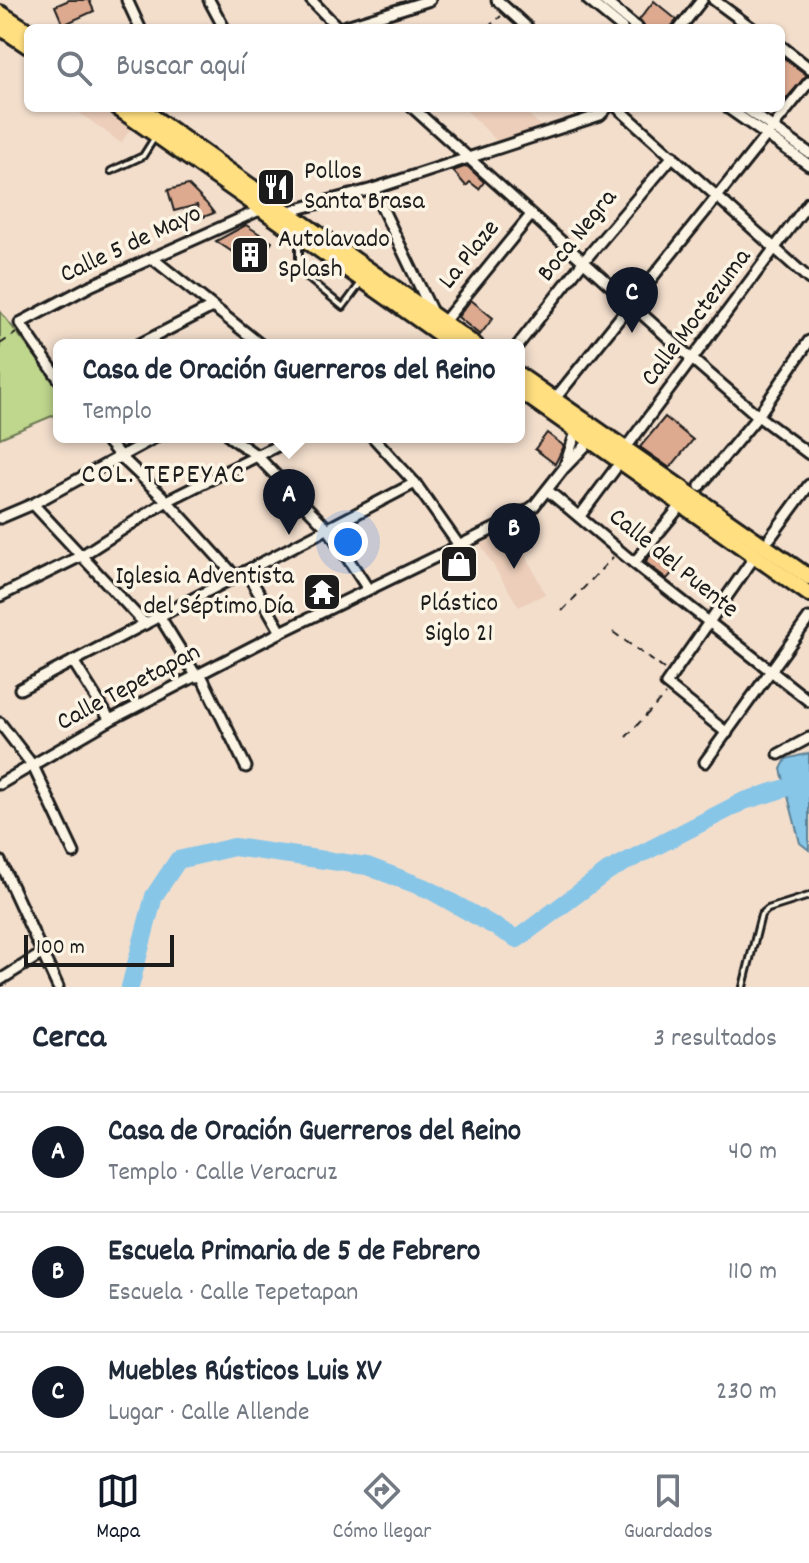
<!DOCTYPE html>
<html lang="es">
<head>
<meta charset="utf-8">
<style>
	:root { --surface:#fff; --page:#f6f6f7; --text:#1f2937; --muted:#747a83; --line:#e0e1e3; --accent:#111827 }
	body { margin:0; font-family:Dekko,sans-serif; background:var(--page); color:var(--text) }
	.scale { position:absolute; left:24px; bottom:20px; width:150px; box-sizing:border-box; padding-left:8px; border:4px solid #1c1c1c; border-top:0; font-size:22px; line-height:28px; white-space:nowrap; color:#1c1c1c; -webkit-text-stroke:6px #fcf5e5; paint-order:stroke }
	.you { position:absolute; left:348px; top:542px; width:28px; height:28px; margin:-20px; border:6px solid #fff; border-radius:50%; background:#1a73e8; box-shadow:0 0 0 12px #1a73e833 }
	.badge { display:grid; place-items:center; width:52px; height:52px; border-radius:50%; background:var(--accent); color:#fff; font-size:26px; font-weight:700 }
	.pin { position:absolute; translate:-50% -66px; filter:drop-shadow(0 2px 4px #0008) }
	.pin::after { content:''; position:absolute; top:42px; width:28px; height:24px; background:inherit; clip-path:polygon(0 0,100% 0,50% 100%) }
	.popup { position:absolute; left:53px; top:339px; width:472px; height:104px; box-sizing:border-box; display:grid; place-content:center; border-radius:12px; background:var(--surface); filter:drop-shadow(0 2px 6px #0005); font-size:26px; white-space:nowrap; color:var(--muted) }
	.popup b { font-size:30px; color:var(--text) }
	.popup::after { content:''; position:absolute; left:50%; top:100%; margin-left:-16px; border:16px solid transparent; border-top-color:var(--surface) }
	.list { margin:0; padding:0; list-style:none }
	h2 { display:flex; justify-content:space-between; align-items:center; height:104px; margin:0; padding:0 32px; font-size:34px }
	h2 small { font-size:26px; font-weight:400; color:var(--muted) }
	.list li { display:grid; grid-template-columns:52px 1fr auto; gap:24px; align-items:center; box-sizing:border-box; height:120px; padding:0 32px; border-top:2px solid var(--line) }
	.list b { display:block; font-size:30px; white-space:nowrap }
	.list p { margin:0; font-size:26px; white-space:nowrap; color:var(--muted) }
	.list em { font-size:26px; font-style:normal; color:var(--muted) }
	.icon { flex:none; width:44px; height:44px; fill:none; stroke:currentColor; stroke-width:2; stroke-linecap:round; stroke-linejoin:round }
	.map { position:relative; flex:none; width:809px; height:987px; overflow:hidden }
	.search { position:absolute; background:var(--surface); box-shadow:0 2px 6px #0004; left:24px; right:24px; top:24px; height:88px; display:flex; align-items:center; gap:20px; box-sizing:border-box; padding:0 28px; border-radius:12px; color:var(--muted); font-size:30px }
	.sheet { height:464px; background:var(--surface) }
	nav { display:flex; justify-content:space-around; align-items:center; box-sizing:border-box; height:112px; border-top:2px solid var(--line); background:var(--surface); font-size:22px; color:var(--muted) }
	nav a { display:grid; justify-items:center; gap:4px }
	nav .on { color:var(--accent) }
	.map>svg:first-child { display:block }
</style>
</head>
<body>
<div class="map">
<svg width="809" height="987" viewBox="0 0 809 987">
	<rect width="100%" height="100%" fill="#f3decc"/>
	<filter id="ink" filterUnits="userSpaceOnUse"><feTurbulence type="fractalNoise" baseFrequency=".0125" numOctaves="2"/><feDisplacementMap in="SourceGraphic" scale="16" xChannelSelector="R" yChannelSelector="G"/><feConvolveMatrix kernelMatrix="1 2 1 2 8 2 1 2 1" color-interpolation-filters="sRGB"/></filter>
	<g filter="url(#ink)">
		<g fill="#ecceba">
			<polygon points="73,108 106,108 132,127 121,143"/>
			<polygon points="464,108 522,108 543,128 499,143"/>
			<polygon points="512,527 545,594 519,607 480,544"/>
		</g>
		<polygon fill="#bfd78d" stroke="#6e7a54" stroke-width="2" points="0,311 59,387 59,413 0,438"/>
		<polygon fill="#88c6e8" stroke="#5d8296" stroke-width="2" points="809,753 809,850 800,843 781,769 786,759"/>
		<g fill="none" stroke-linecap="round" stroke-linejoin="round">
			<polyline stroke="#88c6e8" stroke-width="18" points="130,987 154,896 178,860 234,847 367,866 428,889 517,939 608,871 744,801 786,788"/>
		</g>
		<g fill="#ddaa90" stroke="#1c1c1c" stroke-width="2">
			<polygon points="69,0 89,0 94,11 63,25 55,6"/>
			<polygon points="654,1 677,20 670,28 646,28 639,20"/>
			<polygon points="781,56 807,75 786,99 781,95"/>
			<polygon points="467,166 484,182 479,189 470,182 466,186 453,171"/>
			<polygon points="188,185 206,203 214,213 201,218 197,205 174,211 168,190"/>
			<polygon points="246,225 272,242 255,267 216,241"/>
			<polygon points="471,300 493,318 480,335 458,317"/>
			<polygon points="665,417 693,440 670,468 640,447"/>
			<polygon points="547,433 564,446 555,464 535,449"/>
			<polygon points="654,551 676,569 667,579 645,562"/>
			<polygon points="322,577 333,598 321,604 309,584"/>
		</g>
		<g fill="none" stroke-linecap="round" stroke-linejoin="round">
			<g stroke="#1c1c1c" stroke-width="10">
				<g id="service">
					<polyline points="111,171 143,156 155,137"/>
					<polyline points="299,242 299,271 343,307 360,284"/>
					<polyline points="743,987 761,915 768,909 809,896"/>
				</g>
			</g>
			<g stroke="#1c1c1c" stroke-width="15">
				<g id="minor">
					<polyline points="127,0 140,28"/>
					<polyline points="209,0 224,28"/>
					<polyline points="311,0 338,28"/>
					<polyline points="497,0 528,28"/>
					<polyline points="588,0 622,28"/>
					<polyline points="603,0 637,28"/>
					<polyline points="714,0 752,28"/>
					<polyline points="340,28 430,0"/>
					<polyline points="680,28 702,0"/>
					<polyline points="781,46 809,68"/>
					<polyline points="413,108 692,359 758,416 809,454"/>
					<polyline points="618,108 809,279"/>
					<polyline points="728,108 809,165"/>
					<polyline points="745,108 809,153"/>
					<polyline points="373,189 432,312"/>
					<polyline points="286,212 373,189 600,115 607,108"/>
					<polyline points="152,258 261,345"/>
					<polyline points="443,323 531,215"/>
					<polyline points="138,345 212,307"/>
					<polyline points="518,345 583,262 673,156"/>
					<polyline points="59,379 20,323 90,286 262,209"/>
					<polyline points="554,400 809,82"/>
					<polyline points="104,437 120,456 167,501 235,576"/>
					<polyline points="230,437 256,455 329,530 368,589"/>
					<polyline points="373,437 415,483 458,544"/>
					<polyline points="622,453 809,202"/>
					<polyline points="565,465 578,426"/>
					<polyline points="700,486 758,416 809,341"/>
					<polyline points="547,490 634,563 809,701"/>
					<polyline points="33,504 145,624"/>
					<polyline points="580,516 615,469"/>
					<polyline points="0,518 33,504 156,437"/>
					<polyline points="770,538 809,485"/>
					<polyline points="634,563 682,504"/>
					<polyline points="246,571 281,632"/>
					<polyline points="0,596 81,556 167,501 295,437"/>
					<polyline points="160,617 197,677"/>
					<polyline points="73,661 110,720"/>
					<polyline points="201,675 246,767"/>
					<polyline points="20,689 415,483"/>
					<polyline points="0,723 33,766 74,853"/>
					<polyline points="727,733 666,684 755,556"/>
					<polyline points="779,754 809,738"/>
					<polyline points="705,762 809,618"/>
					<polyline points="0,784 110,720 281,632 516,518 534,506 564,468 593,438"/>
					<polyline points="0,861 58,987"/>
					<polyline points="0,980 43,953"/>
				</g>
			</g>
			<g stroke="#1c1c1c" stroke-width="20">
				<g id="primary">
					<polyline points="0,13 28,31"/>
					<polyline points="0,27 28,46"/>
					<polyline points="118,108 455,345"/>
					<polyline points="140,108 475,345"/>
					<polyline points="519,375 809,577"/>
					<polyline points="519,390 809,594"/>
				</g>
			</g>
			<g stroke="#1c1c1c" stroke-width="2" stroke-dasharray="8 6" stroke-linecap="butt">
				<polyline points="487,28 501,16"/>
				<polyline points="0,344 16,333"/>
				<polyline points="562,611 613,557"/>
				<polyline points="613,632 664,669"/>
				<polyline points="626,737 665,695"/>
			</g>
			<use href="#service" stroke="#fcf5e5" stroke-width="4"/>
			<use href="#minor" stroke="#fcf5e5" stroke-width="9"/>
			<use href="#primary" stroke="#ffdf80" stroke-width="14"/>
		</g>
	</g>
	<defs>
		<g id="restaurant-square" transform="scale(2)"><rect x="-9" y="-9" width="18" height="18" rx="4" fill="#1c1c1c" stroke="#fcf5e5"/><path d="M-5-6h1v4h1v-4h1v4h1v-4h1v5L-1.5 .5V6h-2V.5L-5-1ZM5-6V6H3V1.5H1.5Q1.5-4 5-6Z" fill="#fff"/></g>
		<g id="building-square" transform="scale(2)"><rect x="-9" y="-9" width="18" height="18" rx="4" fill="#1c1c1c" stroke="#fcf5e5"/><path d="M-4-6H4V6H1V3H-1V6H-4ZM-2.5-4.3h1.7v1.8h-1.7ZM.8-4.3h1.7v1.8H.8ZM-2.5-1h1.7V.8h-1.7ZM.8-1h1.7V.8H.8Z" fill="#fff"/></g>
		<g id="shop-square" transform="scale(2)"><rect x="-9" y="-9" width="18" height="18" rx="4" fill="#1c1c1c" stroke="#fcf5e5"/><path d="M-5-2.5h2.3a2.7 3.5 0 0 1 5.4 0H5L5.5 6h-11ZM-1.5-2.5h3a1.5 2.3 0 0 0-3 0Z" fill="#fff"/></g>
		<g id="temple-square" transform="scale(2)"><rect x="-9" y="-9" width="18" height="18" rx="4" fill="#1c1c1c" stroke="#fcf5e5"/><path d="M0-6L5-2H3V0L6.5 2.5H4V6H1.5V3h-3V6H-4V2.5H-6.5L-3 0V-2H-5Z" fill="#fff"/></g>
	</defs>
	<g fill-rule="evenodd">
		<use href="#restaurant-square" x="276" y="187"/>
		<use href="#building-square" x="250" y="255"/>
		<use href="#shop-square" x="459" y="564"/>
		<use href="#temple-square" x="322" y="592"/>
	</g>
	<g text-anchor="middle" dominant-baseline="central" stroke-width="7" stroke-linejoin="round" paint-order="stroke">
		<g font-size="26" fill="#1c1c1c" stroke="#fcf5e5" text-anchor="start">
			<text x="304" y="172">Pollos<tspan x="304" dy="30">Santa Brasa</tspan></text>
			<text x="278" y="240">Autolavado<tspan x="278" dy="30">Splash</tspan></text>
			<text x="294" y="577" text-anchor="end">Iglesia Adventista<tspan x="294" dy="30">del Séptimo Día</tspan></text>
			<text x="459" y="604" text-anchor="middle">Plástico<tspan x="459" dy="30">Siglo 21</tspan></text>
		</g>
		<g font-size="26" fill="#1c1c1c" stroke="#fcf5e5">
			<text transform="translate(578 236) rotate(-51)">Boca Negra</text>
			<text transform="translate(131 245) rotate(-25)">Calle 5 de Mayo</text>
			<text transform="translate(470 255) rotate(-51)">La Plaze</text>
			<text transform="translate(697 318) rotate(-53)">Calle Moctezuma</text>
			<text transform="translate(673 564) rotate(39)">Calle del Puente</text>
			<text transform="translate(129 688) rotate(-28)">Calle Tepetapan</text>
		</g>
		<g font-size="28" letter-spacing="2" fill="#1c1c1c" stroke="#fcf5e5">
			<text x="164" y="477">COL. TEPEYAC</text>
		</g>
	</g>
</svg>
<div class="scale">100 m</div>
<div class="you"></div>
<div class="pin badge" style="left:289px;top:535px">A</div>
<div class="popup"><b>Casa de Oración Guerreros del Reino</b>Templo</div>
<div class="pin badge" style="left:514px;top:569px">B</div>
<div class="pin badge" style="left:632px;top:333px">C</div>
<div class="search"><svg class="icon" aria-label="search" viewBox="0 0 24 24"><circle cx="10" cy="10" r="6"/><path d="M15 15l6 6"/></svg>Buscar aquí</div>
</div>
<section class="sheet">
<h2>Cerca<small>3 resultados</small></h2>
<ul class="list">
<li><span class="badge">A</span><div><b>Casa de Oración Guerreros del Reino</b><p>Templo · Calle Veracruz</p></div><em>40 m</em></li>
<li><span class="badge">B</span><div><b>Escuela Primaria de 5 de Febrero</b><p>Escuela · Calle Tepetapan</p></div><em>110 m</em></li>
<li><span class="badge">C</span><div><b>Muebles Rústicos Luis XV</b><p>Lugar · Calle Allende</p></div><em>230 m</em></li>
</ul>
</section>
<nav>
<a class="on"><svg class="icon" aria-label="map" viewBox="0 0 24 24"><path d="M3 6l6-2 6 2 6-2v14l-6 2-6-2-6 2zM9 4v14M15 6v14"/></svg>Mapa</a>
<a><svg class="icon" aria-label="directions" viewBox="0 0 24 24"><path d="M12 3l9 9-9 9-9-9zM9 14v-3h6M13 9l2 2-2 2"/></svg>Cómo llegar</a>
<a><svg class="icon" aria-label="saved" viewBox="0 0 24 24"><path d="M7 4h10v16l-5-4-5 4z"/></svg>Guardados</a>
</nav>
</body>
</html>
